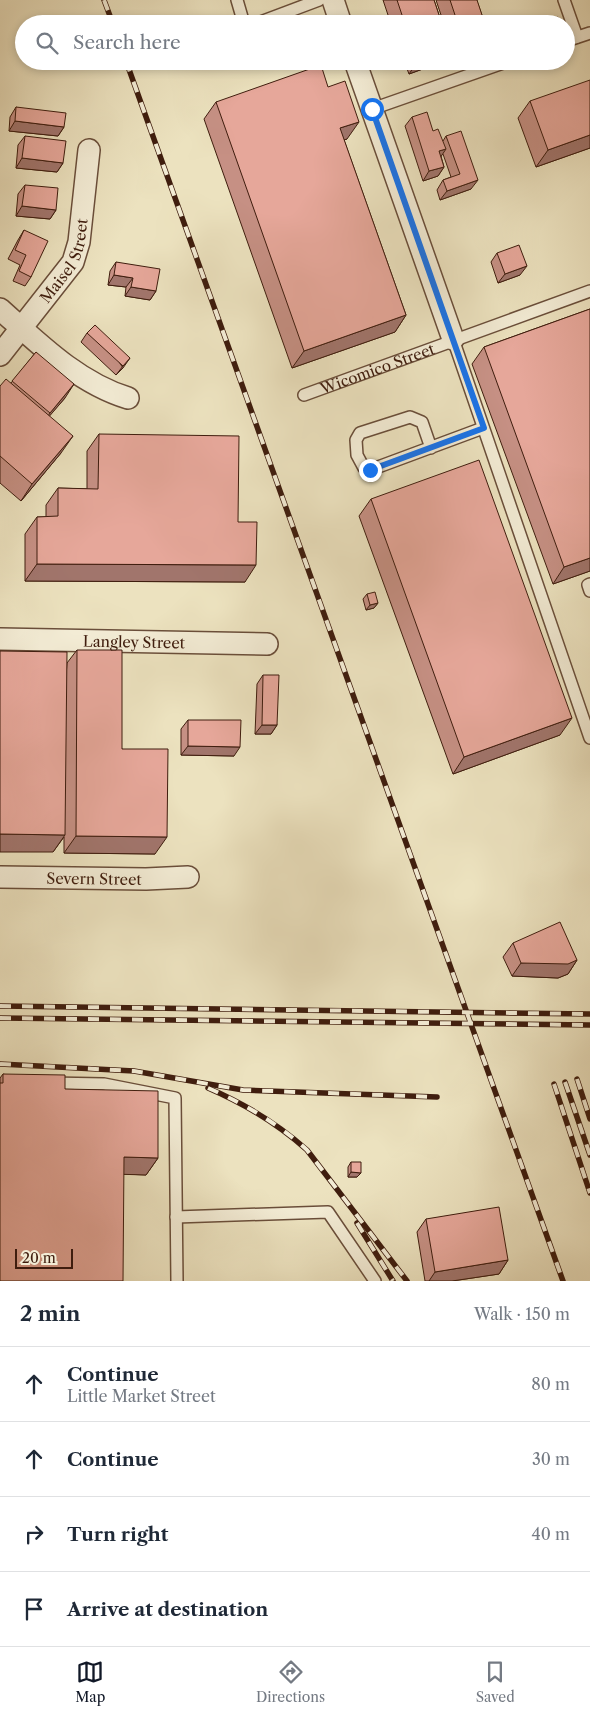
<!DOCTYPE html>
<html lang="en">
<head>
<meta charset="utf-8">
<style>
	:root { --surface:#fff; --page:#f2f2f3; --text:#1f2937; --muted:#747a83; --line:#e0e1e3; --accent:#111827 }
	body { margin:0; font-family:"Libre Caslon Text",serif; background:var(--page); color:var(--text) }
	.scale { position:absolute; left:15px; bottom:12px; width:58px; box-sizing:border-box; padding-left:5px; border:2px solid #3f1d0e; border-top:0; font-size:14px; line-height:18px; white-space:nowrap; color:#3f1d0e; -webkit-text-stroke:4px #f3ecd5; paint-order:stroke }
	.stop { position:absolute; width:15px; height:15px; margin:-11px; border:4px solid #1a73e8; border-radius:50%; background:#fff }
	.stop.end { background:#1a73e8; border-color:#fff; box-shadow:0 1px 5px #0008 }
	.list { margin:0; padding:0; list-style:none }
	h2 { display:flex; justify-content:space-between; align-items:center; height:65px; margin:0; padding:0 20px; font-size:21px }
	h2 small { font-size:16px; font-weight:400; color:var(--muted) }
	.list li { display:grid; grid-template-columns:32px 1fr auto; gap:15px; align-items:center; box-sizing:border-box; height:75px; padding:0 20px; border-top:1px solid var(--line) }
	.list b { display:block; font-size:19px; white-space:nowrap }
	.list p { margin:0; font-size:16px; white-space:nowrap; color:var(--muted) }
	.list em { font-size:16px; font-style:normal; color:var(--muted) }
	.icon { flex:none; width:28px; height:28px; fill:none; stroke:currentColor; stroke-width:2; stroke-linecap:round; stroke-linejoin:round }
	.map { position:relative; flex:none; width:590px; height:1281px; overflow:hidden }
	.search { position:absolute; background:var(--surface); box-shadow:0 2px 8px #0003; left:15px; right:15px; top:15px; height:55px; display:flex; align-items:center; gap:12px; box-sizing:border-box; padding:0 18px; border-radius:28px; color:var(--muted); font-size:19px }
	.sheet { height:365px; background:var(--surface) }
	nav { display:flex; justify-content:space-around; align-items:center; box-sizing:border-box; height:70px; border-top:1px solid var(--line); background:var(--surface); font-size:14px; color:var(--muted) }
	nav a { display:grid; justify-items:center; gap:2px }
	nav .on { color:var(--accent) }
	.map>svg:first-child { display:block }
</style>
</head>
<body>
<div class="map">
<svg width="590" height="1281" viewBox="0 0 590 1281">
	<rect width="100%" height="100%" fill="#ece2bf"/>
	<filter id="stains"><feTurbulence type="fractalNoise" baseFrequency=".004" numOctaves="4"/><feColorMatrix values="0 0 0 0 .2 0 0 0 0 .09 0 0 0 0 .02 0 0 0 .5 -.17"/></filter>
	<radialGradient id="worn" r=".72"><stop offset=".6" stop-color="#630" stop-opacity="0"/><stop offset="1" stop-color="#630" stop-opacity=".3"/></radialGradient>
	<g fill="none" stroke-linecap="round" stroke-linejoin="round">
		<g stroke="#6a4e3a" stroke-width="14">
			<g id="service">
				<polyline points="237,0 244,24"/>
				<polyline points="564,0 577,37"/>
				<polyline points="255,24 319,0"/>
				<polyline points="566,41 590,33"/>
				<polyline points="372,109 509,61"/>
				<polyline points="453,339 590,738"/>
				<path id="s1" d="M304,395L590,291"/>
				<polyline points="431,448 422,422 410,417 360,433 356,440 357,455 364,468 370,470 483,428"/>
				<polyline points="590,584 588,585 590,591"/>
				<polyline points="49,1083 104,1084 175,1098 177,1281"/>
				<polyline points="176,1217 328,1212 375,1281"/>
			</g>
		</g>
		<g stroke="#6a4e3a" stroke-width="24">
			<g id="minor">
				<polyline points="333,0 341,24"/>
				<polyline points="355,61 453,339"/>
				<path d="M0,309C38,343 78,383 128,398"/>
				<path id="s2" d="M0,355L73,262L79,242L89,150"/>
				<path id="s3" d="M0,639L267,644"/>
				<path id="s4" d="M0,877L146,879L188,877"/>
			</g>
		</g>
		<use href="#service" stroke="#f3ecd5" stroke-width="11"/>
		<use href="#minor" stroke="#f3ecd5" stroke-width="21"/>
		<g stroke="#3f1d0e" stroke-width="5.5">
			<g id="rail">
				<polyline points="104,0 113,24"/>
				<polyline points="126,61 563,1281"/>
				<polyline points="0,1006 590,1014"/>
				<polyline points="0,1018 590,1025"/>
				<polyline points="0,1064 134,1071 243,1090 437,1097"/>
				<polyline points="577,1079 590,1119"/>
				<polyline points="565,1082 590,1155"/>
				<polyline points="554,1084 590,1193"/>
				<path d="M208,1088C245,1104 277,1123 307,1150L407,1281"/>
				<polyline points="357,1223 393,1281"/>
			</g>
		</g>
		<use href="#rail" stroke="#f3ecd5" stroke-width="4" stroke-dasharray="11" stroke-linecap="butt"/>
	</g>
	<g fill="#c69084" stroke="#3f1d0e">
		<polygon points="383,0 434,0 442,24 391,24"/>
		<polygon points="436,0 477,0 477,1 485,24 444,24"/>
		<polygon points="404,61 443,61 442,62 409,74"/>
		<polygon points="530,101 590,148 536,167 518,118"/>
		<polygon points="216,102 347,139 344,140 406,315 395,332 292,368 204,119"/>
		<polygon points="16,107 64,127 58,136 9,131 10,117"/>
		<polygon points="412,117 433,131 443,141 446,136 471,189 440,200 437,190 443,180 451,177 443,154 441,156 444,167 438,176 423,181 405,126"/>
		<polygon points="25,136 63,163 57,172 16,168 18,145"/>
		<polygon points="25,185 56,210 50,219 16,216 18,194"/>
		<polygon points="24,230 31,277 25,286 13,281 20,265 8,259 18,240"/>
		<polygon points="497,253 520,275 498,283 491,262"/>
		<polygon points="116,262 156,291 150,300 125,296 126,287 108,285 110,271"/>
		<polygon points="590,309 590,571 553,584 472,364 484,347"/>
		<polygon points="95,325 123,368 116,375 81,342 87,333"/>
		<polygon points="36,352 65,398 49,416 61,453 21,501 0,483 0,386 11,383"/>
		<polygon points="99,434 238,522 245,582 25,581 25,534 37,517 46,517 46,505 58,488 87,489 87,451"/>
		<polygon points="371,499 560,735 453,774 359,516"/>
		<polygon points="367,594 378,603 374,608 366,610 363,599"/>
		<polygon points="77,650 122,749 155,854 64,853 64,837 53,852 67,663"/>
		<polygon points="263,675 277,725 271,734 255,734 257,684"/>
		<polygon points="188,720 234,756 181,755 181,729"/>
		<polygon points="513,943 577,960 568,974 558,978 512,976 503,957"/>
		<polygon points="3,1074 65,1089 158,1158 146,1175 124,1174 0,1281 0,1078"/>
		<polygon points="351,1162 361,1173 357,1177 348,1177 348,1167"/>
		<polygon points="426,1219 508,1260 499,1274 452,1281 425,1281 417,1232"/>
	</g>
	<g fill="#a1756c" stroke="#3f1d0e">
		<polygon points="418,61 443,61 442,62 409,74"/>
		<polygon points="15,121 64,127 58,136 9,131"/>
		<polygon points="359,122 347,139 328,145 340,128"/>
		<polygon points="590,135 590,148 536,167 548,150"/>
		<polygon points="446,149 440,158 439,151"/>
		<polygon points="22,158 63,163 57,172 16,168"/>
		<polygon points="444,167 438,176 423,181 429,171"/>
		<polygon points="478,180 471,189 440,200 447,191"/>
		<polygon points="22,206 56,210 50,219 16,216"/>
		<polygon points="527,266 520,275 498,283 505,274"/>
		<polygon points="114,275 133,278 126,287 108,285"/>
		<polygon points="131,287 156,291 150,300 125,296"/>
		<polygon points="406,315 395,332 292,368 304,351"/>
		<polygon points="130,358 123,368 116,375 123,366"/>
		<polygon points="74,384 65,398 41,426 50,413"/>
		<polygon points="73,436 61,453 21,501 32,484"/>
		<polygon points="590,558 590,571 553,584 564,567"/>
		<polygon points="37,564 256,565 245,582 25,581"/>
		<polygon points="378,603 374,608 366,610 370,605"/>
		<polygon points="572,718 560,735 453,774 464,757"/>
		<polygon points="262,725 277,725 271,734 255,734"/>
		<polygon points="188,746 240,747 234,756 181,755"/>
		<polygon points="0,834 65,835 53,852 0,852"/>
		<polygon points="76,836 167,837 155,854 64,853"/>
		<polygon points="577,960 568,974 558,978 512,976 521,963"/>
		<polygon points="124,1157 158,1158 146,1175 113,1174"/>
		<polygon points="351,1172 361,1173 357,1177 348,1177"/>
		<polygon points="508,1260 499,1274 452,1281 429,1281 435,1272"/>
	</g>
	<g fill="#e6a79a" stroke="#3f1d0e">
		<polygon points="397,0 434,0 442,24 405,24"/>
		<polygon points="450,0 477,0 485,24 458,24"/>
		<polygon points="558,17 559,21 554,24 537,24"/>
		<polygon points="321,65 328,87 345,81 359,122 340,128 406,315 304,351 216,102"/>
		<polygon points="590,80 590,135 548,150 530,101"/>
		<polygon points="16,107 66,113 64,127 15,121"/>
		<polygon points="427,112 433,131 438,129 446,149 439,151 444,167 429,171 412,117"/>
		<polygon points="461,131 478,180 447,191 443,180 460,174 446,136"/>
		<polygon points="25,136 66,141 63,163 22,158"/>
		<polygon points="25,185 58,188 56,210 22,206"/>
		<polygon points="24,230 48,241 31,277 19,271 26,255 15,250"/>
		<polygon points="519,245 527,266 505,274 497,253"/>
		<polygon points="116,262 160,269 156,291 131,287 133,278 114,275"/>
		<polygon points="590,309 590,558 564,567 484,347"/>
		<polygon points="95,325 130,358 123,366 87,333"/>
		<polygon points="36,352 74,384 50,413 12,381"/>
		<polygon points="6,379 73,436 32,484 0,456 0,386"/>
		<polygon points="99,434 239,436 238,522 257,522 256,565 37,564 37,517 58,516 58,488 98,489"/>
		<polygon points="479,460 572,718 464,757 371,499"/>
		<polygon points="375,592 378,603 370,605 367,594"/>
		<polygon points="77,650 122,650 122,749 168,749 167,837 76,836"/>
		<polygon points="0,651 67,652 65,835 0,834"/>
		<polygon points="263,675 279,675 277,725 262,725"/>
		<polygon points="188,720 241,720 240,747 188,746"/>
		<polygon points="560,922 577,960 568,964 521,963 513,943"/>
		<polygon points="3,1074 65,1075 65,1089 158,1091 158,1158 124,1157 123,1281 0,1281 0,1083 3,1083"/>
		<polygon points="351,1162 361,1162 361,1173 351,1172"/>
		<polygon points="499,1207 508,1260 435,1272 426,1219"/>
	</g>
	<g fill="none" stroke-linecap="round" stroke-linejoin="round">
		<polyline stroke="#1a73e8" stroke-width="6" points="370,470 484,428 372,109"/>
	</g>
	<g text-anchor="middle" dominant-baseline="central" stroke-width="4" stroke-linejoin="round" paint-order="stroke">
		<g font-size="15" fill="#3f1d0e" stroke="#f3ecd5">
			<text stroke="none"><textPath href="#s2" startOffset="116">Maisel Street</textPath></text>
			<text stroke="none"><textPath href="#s1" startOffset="78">Wicomico Street</textPath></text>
			<text stroke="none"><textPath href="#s3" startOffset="134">Langley Street</textPath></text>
			<text stroke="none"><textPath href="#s4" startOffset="94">Severn Street</textPath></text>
		</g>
	</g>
	<rect width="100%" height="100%" filter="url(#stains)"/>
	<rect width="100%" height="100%" fill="url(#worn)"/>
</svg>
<div class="scale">20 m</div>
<div class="stop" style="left:372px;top:109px"></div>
<div class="stop end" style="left:370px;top:470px"></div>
<div class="search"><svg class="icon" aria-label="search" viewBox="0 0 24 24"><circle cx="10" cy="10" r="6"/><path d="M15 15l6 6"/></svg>Search here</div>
</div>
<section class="sheet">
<h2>2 min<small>Walk · 150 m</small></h2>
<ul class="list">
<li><svg class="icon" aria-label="ahead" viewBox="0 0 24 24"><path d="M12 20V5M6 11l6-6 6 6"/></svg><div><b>Continue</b><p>Little Market Street</p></div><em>80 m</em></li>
<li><svg class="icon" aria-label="ahead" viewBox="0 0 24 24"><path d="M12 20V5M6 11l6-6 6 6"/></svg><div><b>Continue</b></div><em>30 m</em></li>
<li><svg class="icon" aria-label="right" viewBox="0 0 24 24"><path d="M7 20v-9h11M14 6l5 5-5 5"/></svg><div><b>Turn right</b></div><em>40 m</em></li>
<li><svg class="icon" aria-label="arrive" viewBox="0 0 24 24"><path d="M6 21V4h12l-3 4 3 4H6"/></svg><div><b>Arrive at destination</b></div></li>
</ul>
</section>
<nav>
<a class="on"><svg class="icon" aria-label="map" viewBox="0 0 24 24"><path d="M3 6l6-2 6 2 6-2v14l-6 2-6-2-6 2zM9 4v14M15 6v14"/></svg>Map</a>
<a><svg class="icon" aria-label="directions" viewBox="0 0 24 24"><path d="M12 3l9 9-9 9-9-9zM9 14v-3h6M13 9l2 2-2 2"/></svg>Directions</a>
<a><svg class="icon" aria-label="saved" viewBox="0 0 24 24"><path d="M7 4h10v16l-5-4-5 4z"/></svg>Saved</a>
</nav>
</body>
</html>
